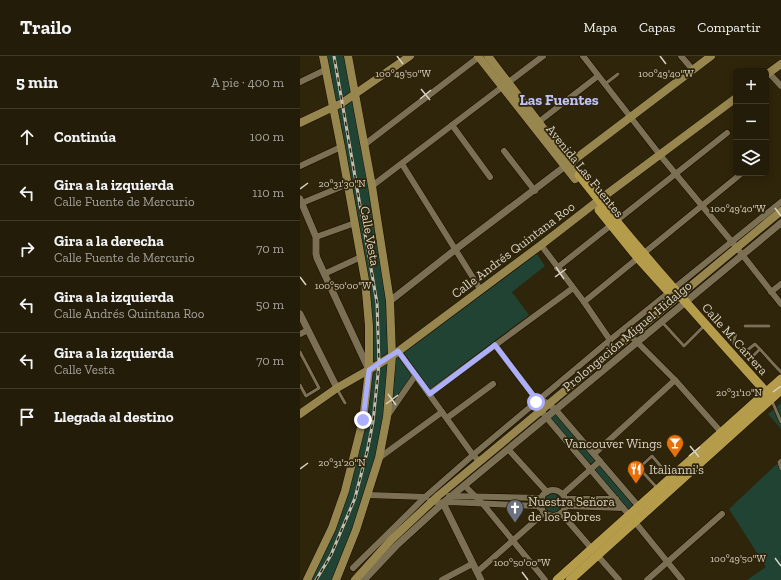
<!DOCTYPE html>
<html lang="es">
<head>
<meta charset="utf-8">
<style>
	:root { --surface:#231c08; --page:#2b2512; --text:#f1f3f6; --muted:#a3a19c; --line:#403a29 }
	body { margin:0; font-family:"Zilla Slab",serif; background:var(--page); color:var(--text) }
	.controls { position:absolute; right:12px; top:12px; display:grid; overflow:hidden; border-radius:6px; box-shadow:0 2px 10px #0003 }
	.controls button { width:36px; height:36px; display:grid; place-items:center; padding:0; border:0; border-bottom:1px solid var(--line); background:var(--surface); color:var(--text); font:20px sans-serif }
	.stop { position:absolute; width:12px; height:12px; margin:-9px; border:3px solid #acaffb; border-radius:50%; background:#fff }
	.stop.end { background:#acaffb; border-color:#fff; box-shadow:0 1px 4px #0008 }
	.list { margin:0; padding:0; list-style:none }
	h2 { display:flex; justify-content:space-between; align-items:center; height:52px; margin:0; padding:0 16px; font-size:17px }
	h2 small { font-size:13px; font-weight:400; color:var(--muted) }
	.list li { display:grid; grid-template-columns:26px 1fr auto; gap:12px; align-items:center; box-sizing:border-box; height:56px; padding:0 16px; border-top:1px solid var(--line) }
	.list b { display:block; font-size:15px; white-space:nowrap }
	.list p { margin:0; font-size:13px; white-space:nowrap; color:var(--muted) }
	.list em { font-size:13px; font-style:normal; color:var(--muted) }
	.icon { flex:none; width:22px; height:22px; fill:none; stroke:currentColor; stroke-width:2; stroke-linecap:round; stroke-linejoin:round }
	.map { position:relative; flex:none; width:481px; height:524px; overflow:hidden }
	header { display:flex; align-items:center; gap:24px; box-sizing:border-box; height:56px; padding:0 20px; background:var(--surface); border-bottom:1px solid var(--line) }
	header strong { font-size:19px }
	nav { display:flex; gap:22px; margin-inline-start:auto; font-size:14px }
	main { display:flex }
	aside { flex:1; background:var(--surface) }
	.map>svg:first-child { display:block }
</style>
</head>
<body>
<header>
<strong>Trailo</strong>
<nav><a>Mapa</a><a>Capas</a><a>Compartir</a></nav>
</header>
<main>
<aside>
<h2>5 min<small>A pie · 400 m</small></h2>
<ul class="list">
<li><svg class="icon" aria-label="ahead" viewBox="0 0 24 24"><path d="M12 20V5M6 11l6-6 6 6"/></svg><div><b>Continúa</b></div><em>100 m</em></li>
<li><svg class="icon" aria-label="left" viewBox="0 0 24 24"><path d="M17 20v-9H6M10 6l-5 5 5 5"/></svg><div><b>Gira a la izquierda</b><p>Calle Fuente de Mercurio</p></div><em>110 m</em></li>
<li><svg class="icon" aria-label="right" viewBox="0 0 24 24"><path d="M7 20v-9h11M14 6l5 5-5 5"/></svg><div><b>Gira a la derecha</b><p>Calle Fuente de Mercurio</p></div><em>70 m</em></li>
<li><svg class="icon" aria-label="left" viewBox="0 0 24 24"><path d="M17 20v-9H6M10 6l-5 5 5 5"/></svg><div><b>Gira a la izquierda</b><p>Calle Andrés Quintana Roo</p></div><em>50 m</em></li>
<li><svg class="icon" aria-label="left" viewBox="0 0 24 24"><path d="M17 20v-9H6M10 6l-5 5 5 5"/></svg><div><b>Gira a la izquierda</b><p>Calle Vesta</p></div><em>70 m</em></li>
<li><svg class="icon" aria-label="arrive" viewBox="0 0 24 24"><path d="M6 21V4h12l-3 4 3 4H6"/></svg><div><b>Llegada al destino</b></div></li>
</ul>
</aside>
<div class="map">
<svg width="481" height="524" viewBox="0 0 481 524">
	<rect width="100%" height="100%" fill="#2f250a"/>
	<g fill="#204333">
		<polygon points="26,0 44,0 52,36 36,47"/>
		<polygon points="54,43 88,248 90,295 71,308 68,221 52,125 36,53"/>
		<polygon points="237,198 245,210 212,236 229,259 130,333 104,297"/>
		<polygon points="96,298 112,320 91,352"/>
		<polygon points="84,307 90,308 78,403 34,524 9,524 32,476 70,318"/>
		<polygon points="481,347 481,373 468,358"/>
		<polygon points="254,358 257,359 294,403 294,405 292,407 289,407 251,363 250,361"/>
		<polygon points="481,404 481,524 447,524 466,511 429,453"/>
		<polygon points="297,410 300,410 331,447 333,450 330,453 327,452 296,416 294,412"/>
		<circle cx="253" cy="447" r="9"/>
	</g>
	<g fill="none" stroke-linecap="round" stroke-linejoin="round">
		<g stroke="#170d00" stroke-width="4">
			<g id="service">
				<polyline points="305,28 318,18"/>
				<polyline points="362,266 384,290 405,269"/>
				<polyline points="445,270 469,270"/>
				<polyline points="425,278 436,278 434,284 434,288"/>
				<path d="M460,293L451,302L445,296L455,288C464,297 472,307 481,316"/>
				<polyline points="0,296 19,332 6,340 0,329"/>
				<polyline points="37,333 45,347"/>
				<polyline points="472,345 481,366"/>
				<polyline points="481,404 479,406 481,413"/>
				<polyline points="358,433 339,412 352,400 364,414 372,419"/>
			</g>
		</g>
		<g stroke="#170d00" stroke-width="7">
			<g id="minor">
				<polyline points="283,0 360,99 437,192 481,248"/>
				<polyline points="381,0 393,14"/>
				<polyline points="469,17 481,30"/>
				<polyline points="0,26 25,14"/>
				<polyline points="236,68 298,20"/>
				<polyline points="152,69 190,121"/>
				<polyline points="64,89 180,0"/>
				<polyline points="204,95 235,135"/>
				<polyline points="102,108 180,233"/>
				<polyline points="0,110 41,91"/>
				<polyline points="72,130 243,0"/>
				<polyline points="2,147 48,128"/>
				<polyline points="16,181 55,167"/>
				<polyline points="241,189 284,246 310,284 310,297"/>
				<polyline points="257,212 427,77"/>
				<polyline points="24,218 61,201"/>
				<polyline points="471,236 481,228"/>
				<polyline points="284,246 442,117"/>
				<polyline points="0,278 8,274"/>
				<polyline points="331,280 375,324 421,376"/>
				<polyline points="195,289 233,339 235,346 246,361 335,466 382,524"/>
				<polyline points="98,295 173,399 179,405"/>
				<polyline points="129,338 273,232"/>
				<polyline points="237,341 249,348 256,354 340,452"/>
				<polyline points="88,359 115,320"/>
				<polyline points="147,362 193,328"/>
				<polyline points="208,393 247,436"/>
				<polyline points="294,398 375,324"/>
				<polyline points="79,402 142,356"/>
				<polyline points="165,430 183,448 245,524"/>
				<circle cx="253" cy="447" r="13"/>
				<polyline points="263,438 300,405"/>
				<polyline points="68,439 126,441"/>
				<polyline points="149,440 242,442"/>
				<polyline points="266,443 316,443"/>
				<polyline points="130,445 143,447 150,446 237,450 242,453"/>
				<polyline points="266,450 323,452"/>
				<polyline points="261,457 292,493"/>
				<polyline points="298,500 319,524"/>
				<polyline points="53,512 124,442 173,399 310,284 481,146"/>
				<polyline points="177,516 244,457"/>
				<polyline points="142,524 172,508"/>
				<polyline points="347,524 422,458"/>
			</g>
		</g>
		<g stroke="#170d00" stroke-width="8">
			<g id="tertiary">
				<polyline points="0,143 16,181 16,198 17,202 69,314"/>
				<polyline points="90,245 156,193 268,108"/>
				<polyline points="0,258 37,332"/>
				<polyline points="143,447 181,524"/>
				<polyline points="64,524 96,490 143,447 481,167"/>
			</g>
		</g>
		<g stroke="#170d00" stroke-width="9">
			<g id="secondary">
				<polyline points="178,0 275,123"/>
				<polyline points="188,0 279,119"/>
				<polyline points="466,19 481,8"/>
				<polyline points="0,67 42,47 110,0"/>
				<polyline points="270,107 411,0"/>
				<polyline points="0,358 37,332 79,308 92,300 241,189 299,144 436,42"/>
				<polyline points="7,524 32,472 45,435 63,364 69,314 69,270 65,224 41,91 23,0"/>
				<polyline points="36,524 56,474 79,402 87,361 92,300 90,245 72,130 48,0"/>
				<polyline points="55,524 91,484 138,440 481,155"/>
			</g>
		</g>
		<g stroke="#170d00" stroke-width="10">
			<g id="primary">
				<path d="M279,119C338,194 402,265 466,336"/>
				<polyline points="299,154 338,202 367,234"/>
				<polyline points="257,524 481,323"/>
				<polyline points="270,524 481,334"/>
			</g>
		</g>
		<use href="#service" stroke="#7c7054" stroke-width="3"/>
		<use href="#minor" stroke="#7c7054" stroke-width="6"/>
		<use href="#tertiary" stroke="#7c7054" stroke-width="7"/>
		<use href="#secondary" stroke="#98864f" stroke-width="8"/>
		<use href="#primary" stroke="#b59c4a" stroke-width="9"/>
		<g stroke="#c5beae" stroke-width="3">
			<polyline id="rail" points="16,524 31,499 55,442 67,396 73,366 79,308 77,247 34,0"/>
		</g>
		<use href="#rail" stroke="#2f250a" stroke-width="1.5" stroke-dasharray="4.5" stroke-linecap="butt"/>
	</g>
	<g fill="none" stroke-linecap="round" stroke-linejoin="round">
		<polyline stroke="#acaffb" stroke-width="5" points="63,364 69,314 98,295 130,338 195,289 233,339 236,346"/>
	</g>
	<path fill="none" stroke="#d9d2c3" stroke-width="1.5" d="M97,0L103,8M360,0L366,8M121,33L130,44M120,43L131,34M0,133L8,127M475,152L481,160M256,211L264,223M0,221L6,229M255,221L266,213M473,336L481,330M88,338L96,349M86,348L98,339M390,390L399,401M389,400L400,391M0,413L8,407M475,502L481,510M222,516L228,524"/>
	<defs>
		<g id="bar-pin" transform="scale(0.9)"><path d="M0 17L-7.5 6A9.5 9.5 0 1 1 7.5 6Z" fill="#e8710a" stroke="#2f250a"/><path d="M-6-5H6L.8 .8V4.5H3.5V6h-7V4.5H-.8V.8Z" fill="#fff"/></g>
		<g id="restaurant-pin" transform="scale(0.9)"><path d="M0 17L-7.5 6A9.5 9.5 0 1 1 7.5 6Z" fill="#e8710a" stroke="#2f250a"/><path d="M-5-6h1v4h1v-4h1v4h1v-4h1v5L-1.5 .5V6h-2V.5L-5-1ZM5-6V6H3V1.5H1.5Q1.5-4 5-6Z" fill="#fff"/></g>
		<g id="church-pin" transform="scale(0.9)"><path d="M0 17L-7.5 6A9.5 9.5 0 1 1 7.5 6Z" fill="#6b7280" stroke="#2f250a"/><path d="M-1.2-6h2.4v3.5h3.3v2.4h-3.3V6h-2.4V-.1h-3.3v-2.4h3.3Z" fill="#fff"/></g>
	</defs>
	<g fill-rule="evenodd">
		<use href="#bar-pin" x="375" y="387"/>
		<use href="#restaurant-pin" x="336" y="413"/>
		<use href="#church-pin" x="215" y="452"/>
	</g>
	<g text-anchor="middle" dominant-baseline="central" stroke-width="3.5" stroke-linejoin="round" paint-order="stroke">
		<g font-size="13" fill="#d9d2c3" stroke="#2f250a">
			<text transform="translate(285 115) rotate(51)">Avenida Las Fuentes</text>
			<text transform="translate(70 180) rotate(80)">Calle Vesta</text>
			<text transform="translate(213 194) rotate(-37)">Calle Andrés Quintana Roo</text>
			<text transform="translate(327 280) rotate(-40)">Prolongación Miguel Hidalgo</text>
			<text transform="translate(435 283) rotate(48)">Calle M. Carrera</text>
		</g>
		<g font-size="13" fill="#d9d2c3" stroke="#2f250a" text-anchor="start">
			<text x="362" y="387" text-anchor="end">Vancouver Wings</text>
			<text x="349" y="413">Italianni's</text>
			<text x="228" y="445">Nuestra Señora<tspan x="228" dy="15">de los Pobres</tspan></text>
		</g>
		<g font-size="15" font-weight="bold" fill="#bfc2fb" stroke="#2f250a">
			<text x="259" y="44">Las Fuentes</text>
		</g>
	</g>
	<g font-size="10" text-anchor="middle" fill="#d9d2c3" stroke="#2f250a" stroke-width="3.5" stroke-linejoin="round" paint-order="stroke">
		<text x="103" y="21">100°49'50"W</text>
		<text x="366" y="21">100°49'40"W</text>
		<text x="42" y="131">20°31'30"N</text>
		<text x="438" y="156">100°49'40"W</text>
		<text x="43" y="233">100°50'00"W</text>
		<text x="439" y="340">20°31'10"N</text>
		<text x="42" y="410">20°31'20"N</text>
		<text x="438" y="506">100°49'50"W</text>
		<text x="222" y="510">100°50'00"W</text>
	</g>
</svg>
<div class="controls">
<button>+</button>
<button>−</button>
<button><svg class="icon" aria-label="layers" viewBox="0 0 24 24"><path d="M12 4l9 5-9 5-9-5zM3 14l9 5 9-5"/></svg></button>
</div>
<div class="stop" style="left:236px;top:346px"></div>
<div class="stop end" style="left:63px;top:364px"></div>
</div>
</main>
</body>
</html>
